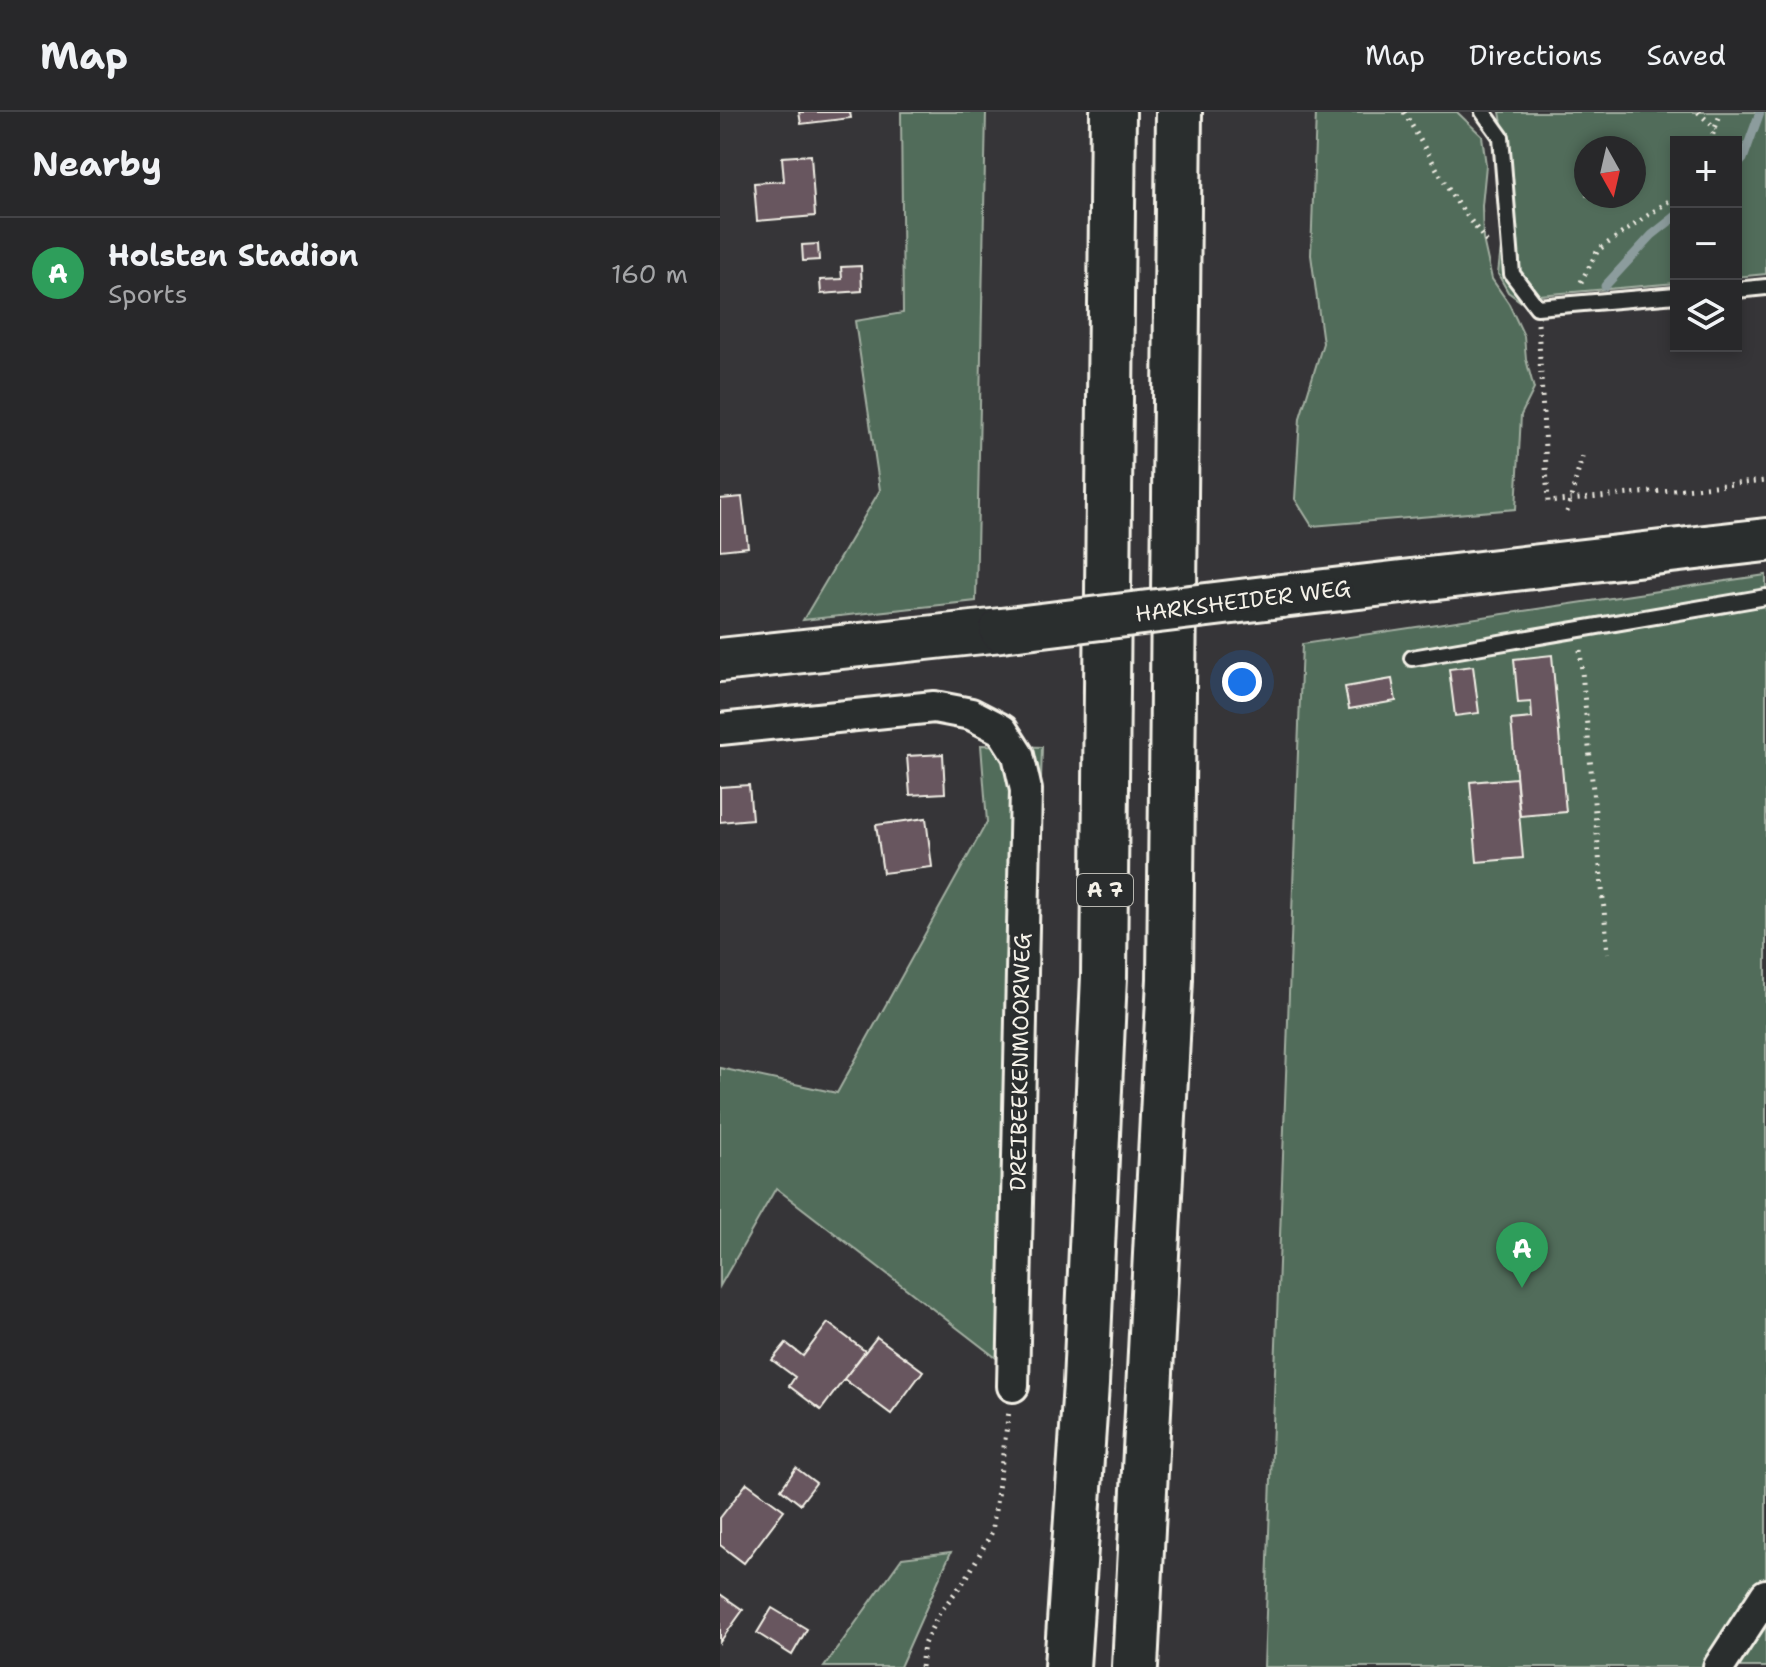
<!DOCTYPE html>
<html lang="en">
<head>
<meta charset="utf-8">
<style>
	:root { --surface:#28282a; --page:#303032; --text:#f1f3f6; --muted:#a5a6a8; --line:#444447; --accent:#8abfa5 }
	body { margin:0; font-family:"Shantell Sans",sans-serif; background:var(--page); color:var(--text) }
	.controls { position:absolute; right:24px; top:24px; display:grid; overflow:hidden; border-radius:0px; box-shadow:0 4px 12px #0003 }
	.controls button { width:72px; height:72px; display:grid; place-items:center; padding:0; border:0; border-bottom:2px solid var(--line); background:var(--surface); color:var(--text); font:40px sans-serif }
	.compass { position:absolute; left:854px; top:24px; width:72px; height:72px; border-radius:50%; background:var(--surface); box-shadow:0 4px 12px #0003; rotate:172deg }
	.you { position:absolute; left:522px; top:570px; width:28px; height:28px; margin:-20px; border:6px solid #fff; border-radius:50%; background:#1a73e8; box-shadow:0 0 0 12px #1a73e833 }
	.badge { display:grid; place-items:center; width:52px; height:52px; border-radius:50%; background:var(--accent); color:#fff; font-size:26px; font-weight:700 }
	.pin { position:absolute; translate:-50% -66px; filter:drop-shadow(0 2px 4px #0008) }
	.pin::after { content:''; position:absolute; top:42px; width:28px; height:24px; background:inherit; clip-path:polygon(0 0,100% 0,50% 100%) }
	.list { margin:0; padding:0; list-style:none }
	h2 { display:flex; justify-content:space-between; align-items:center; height:104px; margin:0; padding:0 32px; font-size:34px }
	h2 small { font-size:26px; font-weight:400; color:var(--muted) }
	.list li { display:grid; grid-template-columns:52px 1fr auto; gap:24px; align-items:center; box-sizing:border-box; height:112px; padding:0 32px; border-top:2px solid var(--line) }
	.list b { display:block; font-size:30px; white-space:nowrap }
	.list p { margin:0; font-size:26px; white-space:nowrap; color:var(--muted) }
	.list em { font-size:26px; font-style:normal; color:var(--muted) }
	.icon { flex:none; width:44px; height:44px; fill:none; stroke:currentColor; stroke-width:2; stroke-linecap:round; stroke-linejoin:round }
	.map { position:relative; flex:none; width:1046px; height:1555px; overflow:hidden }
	header { display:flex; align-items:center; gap:48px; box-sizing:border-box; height:112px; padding:0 40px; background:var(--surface); border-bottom:2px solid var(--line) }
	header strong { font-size:38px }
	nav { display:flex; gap:44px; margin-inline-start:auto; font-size:28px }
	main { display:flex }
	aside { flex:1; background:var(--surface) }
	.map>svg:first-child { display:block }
</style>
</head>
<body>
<header>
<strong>Map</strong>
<nav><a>Map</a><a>Directions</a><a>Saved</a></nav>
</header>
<main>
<aside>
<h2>Nearby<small></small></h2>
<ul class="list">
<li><span class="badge" style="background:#2e9e5b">A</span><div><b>Holsten Stadion</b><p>Sports</p></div><em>160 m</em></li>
</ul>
</aside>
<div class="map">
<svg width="1046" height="1555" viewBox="0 0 1046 1555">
	<rect width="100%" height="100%" fill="#363538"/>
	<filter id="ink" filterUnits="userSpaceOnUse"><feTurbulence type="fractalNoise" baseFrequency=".0125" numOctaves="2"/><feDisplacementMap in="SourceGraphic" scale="16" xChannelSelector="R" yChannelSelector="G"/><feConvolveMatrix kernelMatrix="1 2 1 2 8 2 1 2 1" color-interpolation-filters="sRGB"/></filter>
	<g filter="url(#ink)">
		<g fill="#516c5a" stroke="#a2aea1" stroke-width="2" fill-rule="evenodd">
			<polygon points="181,0 266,0 256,489 83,508 160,378 135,209 183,201"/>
			<polygon points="596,0 737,0 762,24 766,53 762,94 763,127 772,167 789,192 804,224 806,247 814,277 801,303 796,397 592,414 575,387 580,306 603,231 591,143"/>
			<path d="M780,0H1046V162L1016,165V30H956V171L820,183V204L788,180L778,162L790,56ZM866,36H914V84H866Z"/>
			<polygon points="1046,463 1046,1555 544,1555 582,532"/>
			<polygon points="261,633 322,635 304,1218 284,1252 56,1076 0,1174 0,956 117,981 267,710"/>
			<polygon points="231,1440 180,1555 104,1555 182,1446"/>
		</g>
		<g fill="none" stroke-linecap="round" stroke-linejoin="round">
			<g stroke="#8c9c9d" stroke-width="9">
				<polyline points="1016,54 1023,47 1040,0"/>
				<polyline points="885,174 932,123 956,104"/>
			</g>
		</g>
		<g fill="#68565e" stroke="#f4f1e8" stroke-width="2">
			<polygon points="79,0 130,0 131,6 81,12"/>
			<polygon points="91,43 95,104 37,109 34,71 64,69 62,45"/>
			<polygon points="98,132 99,148 83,149 82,133"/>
			<polygon points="141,154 142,179 101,182 100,168 122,167 121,155"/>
			<polygon points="22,385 28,435 0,438 0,387"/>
			<polygon points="832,543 846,700 800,704 791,608 812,606 811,590 798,591 794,547"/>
			<polygon points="753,554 759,601 735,604 729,557"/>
			<polygon points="672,567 676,589 629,597 625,575"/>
			<polygon points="223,642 225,681 190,683 187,644"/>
			<polygon points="796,666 803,746 757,750 750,670"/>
			<polygon points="29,673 32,707 0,710 0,675"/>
			<polygon points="206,706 212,755 163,761 156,713"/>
			<polygon points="108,1211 145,1239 101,1298 69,1274 75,1265 52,1248 66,1231 83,1244"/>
			<polygon points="157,1225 203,1259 171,1302 124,1267"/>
			<polygon points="76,1356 96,1371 80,1392 61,1377"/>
			<polygon points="27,1371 64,1398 24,1451 0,1433 0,1406"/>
			<polygon points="0,1482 23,1498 0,1530"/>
			<polygon points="52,1496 87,1517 72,1543 37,1521"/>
		</g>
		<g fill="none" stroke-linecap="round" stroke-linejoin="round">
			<g stroke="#f4f1e8" stroke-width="20">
				<g id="lane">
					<polyline points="763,0 781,25 792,162 817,195 956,183"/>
					<polyline points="1016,178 1046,175"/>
					<polyline points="692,546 1046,485"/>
				</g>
			</g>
			<g stroke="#f4f1e8" stroke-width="36">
				<g id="street">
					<polyline points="0,617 214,595 251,602 282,618 298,643 306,678 293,1274"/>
					<polyline points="999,1555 1046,1483"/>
				</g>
			</g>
			<g stroke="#f4f1e8" stroke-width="48">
				<g id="secondary">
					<polyline points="561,484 1046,428"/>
					<polyline points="0,548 281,518"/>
				</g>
			</g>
			<g stroke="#f4f1e8" stroke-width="50">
				<g id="highway">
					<polyline points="347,1555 366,1272 384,864 393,0"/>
					<polyline points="415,1555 450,867 459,0"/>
				</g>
			</g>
			<g stroke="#f4f1e8" stroke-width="5" stroke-dasharray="2 6" stroke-linecap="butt">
				<polyline points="684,0 733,85 769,133"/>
				<polyline points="978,0 996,17"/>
				<polyline points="990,30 1001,0"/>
				<polyline points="861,170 878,138 956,84"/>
				<polyline points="818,212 828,390 1046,369"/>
				<polyline points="847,400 863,342"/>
				<polyline points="860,538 888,841"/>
				<polyline points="201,1555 204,1532 218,1503 247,1465 272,1420 289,1299"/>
			</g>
			<use href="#lane" stroke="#2a2d2e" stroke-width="14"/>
			<use href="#street" stroke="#2a2d2e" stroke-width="30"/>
			<use href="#secondary" stroke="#2a2d2e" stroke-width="42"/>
			<use href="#highway" stroke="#2a2d2e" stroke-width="44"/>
			<g stroke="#f4f1e8" stroke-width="48" stroke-linecap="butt">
				<polyline id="secondary-bridge" points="281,518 561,484"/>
			</g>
			<use href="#secondary-bridge" stroke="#2a2d2e" stroke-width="42"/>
		</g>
	</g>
	<g text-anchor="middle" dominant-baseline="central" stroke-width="7" stroke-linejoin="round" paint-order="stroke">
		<rect fill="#2a2d2e" stroke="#b7b6b0" stroke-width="2" x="357" y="762" width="56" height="32" rx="6"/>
		<g font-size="20" font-weight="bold" fill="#f4f1e8">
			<text x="385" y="778">A 7</text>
		</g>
		<g font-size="22" fill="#f4f1e8" stroke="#2a2d2e">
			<text transform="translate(523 489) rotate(-7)">HARKSHEIDER WEG</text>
			<text transform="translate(300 950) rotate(-89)">DREIBEEKENMOORWEG</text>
		</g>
	</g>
</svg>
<div class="controls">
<button>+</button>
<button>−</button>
<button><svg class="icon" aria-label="layers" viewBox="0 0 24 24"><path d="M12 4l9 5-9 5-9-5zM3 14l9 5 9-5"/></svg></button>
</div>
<svg class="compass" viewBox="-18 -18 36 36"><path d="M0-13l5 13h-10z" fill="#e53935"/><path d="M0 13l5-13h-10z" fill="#a5a6a8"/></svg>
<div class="you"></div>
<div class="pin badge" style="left:802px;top:1176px;background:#2e9e5b">A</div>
</div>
</main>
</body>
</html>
